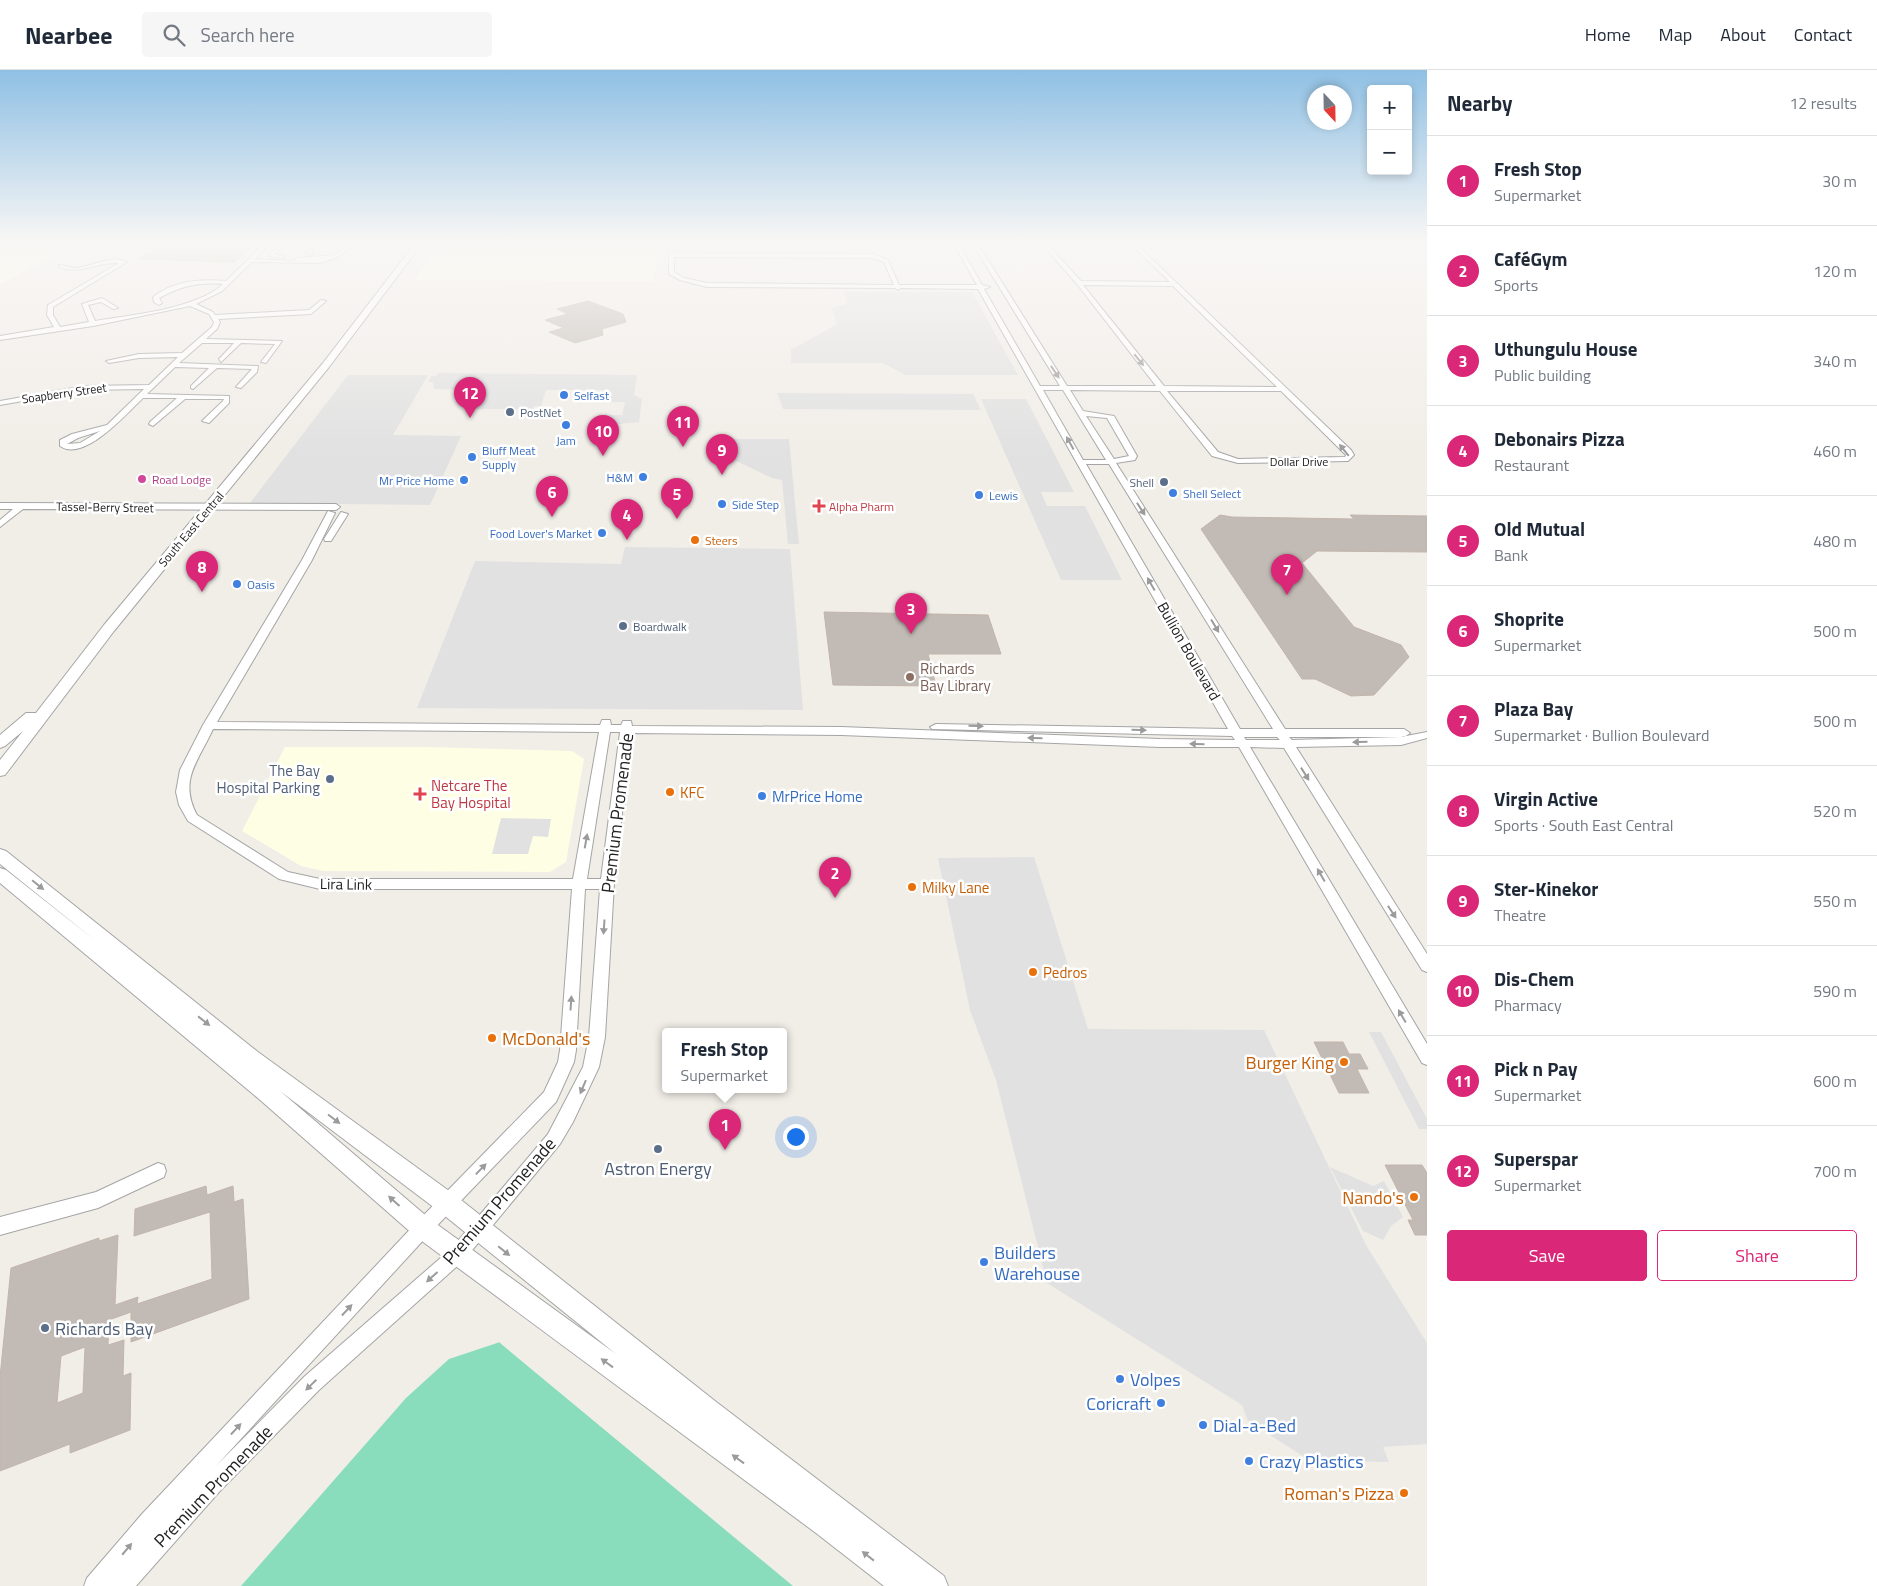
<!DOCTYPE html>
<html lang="en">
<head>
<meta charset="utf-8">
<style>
	:root { --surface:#fff; --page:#f6f6f7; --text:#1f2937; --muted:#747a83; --line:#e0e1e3; --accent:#db2777 }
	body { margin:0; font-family:"Titillium Web",sans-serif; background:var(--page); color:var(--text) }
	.controls { position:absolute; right:15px; top:15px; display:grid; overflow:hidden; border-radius:5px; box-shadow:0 2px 8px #0003 }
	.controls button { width:45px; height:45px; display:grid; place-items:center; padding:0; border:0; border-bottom:1px solid var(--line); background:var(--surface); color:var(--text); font:25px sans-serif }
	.compass { position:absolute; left:1307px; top:15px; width:45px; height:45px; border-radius:50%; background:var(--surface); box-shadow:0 2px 8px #0003; rotate:158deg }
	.you { position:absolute; left:795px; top:1066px; width:18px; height:18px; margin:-12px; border:4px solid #fff; border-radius:50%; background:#1a73e8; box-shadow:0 0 0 8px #1a73e833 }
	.badge { display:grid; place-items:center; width:32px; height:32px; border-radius:50%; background:var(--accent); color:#fff; font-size:16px; font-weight:700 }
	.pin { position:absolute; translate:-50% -41px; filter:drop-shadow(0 1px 2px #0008) }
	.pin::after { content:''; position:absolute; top:26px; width:18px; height:15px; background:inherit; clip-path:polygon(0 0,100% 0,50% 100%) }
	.popup { position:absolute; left:662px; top:958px; width:125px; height:65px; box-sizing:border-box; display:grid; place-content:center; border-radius:5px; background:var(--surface); filter:drop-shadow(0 1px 4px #0005); font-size:16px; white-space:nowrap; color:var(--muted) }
	.popup b { font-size:19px; color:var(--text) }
	.popup::after { content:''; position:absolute; left:50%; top:100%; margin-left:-10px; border:10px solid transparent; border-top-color:var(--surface) }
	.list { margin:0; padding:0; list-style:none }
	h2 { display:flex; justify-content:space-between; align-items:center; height:65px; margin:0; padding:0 20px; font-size:21px }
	h2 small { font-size:16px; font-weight:400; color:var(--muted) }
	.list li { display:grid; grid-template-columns:32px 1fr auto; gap:15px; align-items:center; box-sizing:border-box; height:90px; padding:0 20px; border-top:1px solid var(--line) }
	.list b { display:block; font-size:19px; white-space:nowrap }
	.list p { margin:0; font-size:16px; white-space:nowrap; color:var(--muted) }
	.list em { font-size:16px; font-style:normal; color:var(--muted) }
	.actions { display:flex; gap:10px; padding:15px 20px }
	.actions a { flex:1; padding:11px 0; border:1px solid var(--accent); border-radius:5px; text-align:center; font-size:18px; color:var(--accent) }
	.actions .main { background:var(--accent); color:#fff }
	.icon { flex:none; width:28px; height:28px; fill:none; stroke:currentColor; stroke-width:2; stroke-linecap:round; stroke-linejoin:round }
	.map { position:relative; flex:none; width:1427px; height:1516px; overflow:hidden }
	header { display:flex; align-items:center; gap:30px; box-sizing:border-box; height:70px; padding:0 25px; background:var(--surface); border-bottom:1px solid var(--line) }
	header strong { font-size:24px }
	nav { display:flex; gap:28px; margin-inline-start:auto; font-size:18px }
	.search { width:350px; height:45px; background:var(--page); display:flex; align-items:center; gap:12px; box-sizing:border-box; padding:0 18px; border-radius:5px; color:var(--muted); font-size:19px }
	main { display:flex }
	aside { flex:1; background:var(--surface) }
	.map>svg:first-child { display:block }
</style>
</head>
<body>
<header>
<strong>Nearbee</strong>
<div class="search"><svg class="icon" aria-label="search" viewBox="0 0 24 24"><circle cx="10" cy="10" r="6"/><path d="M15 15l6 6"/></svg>Search here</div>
<nav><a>Home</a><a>Map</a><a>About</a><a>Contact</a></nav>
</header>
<main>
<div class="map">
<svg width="1427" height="1516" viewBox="0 0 1427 1516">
	<rect width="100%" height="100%" fill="#f1eee8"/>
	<g fill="#fefee4">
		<polygon points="0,171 85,171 0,214"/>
		<polygon points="442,171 660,171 653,211 414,210"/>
		<polygon points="285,677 426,677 572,681 584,689 566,792 550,802 323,801 301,796 242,761"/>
	</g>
	<polygon fill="#c6c5b4" points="164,175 250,178 235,193 137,189"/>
	<polygon fill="#89ddbc" points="500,1272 500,1273 793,1516 241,1516 406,1328 449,1289"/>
	<g fill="#e1e1e1">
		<polygon points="844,222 972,222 1018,305 905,305 883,293 791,293 791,280 837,254 832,238 847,234"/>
		<polygon points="438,303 637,305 634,325 642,329 639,352 609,355 601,351 601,345 622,345 625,332 601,332 603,320 546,320 541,336 534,336 532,339 472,339 480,320 434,319 433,312 428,312 431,306 436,306"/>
		<polygon points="348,305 428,305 393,365 461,366 430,435 250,433"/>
		<polygon points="777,323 973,324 981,340 783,339"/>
		<polygon points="981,329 1026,329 1074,422 1041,422 1047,436 1085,436 1122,510 1061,510"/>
		<polygon points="730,369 789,369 799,474 788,474 782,410 772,408 730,388"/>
		<polygon points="625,477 790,479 803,640 417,638 475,491 621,494"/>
		<polygon points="501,748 551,749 548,767 533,766 528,784 492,784"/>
		<polygon points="1034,787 1088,959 1264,960 1366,1175 1427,1273 1427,1374 1383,1377 1389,1392 1309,1390 1248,1351 1242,1335 1047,1213 996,1010 970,940 938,788"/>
		<polygon points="1369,962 1381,962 1427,1049 1427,1059 1419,1059"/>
		<polygon points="1330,1097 1373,1116 1384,1111 1403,1147 1391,1156 1383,1170 1363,1161"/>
	</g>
	<g fill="#c2bab4" stroke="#c2b5ab" fill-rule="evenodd">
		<polygon points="588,231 623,244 626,252 602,259 603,265 575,273 549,262 564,258 545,250 568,244 557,239"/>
		<polygon points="1220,445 1232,447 1354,449 1350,445 1427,446 1427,482 1317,481 1302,493 1354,557 1401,575 1409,587 1374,625 1351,626 1315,609 1302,609 1201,459"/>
		<polygon points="824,542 988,545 1001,584 928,584 936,616 833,615"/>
		<polygon points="1314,972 1343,972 1349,984 1360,984 1368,999 1357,999 1369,1023 1339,1023"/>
		<polygon points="1385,1095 1422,1095 1427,1103 1427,1165 1415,1165 1408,1150 1413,1150"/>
		<path d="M206,1116L207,1125L233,1116L234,1132L243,1129L249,1229L131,1272V1242L109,1250L108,1275L124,1270L123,1306L131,1303L130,1360L70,1383V1374L0,1401V1307L11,1198L99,1168V1171L118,1165L115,1235L138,1227L137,1234L212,1209L210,1142L134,1166L135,1139ZM85,1277L83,1323L57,1333L61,1286Z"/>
	</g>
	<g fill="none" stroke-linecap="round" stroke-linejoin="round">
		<g stroke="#a5a5a5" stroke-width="2">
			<g id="minor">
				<path d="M267,171H272L255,189L294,191L296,188L335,185L352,171H358L338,187L320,193L252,192L222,221L196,234L213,242L215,245L309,240L321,230L326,231L311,244L218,249L220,252L217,259L206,269L282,271L266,293L261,292L275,274L241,273L221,292L219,289L234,273H202L179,293L258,296L257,302L241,318L236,317L252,299L217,298L193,319L191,318V316L209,298L175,297L147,324L229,326V333L209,353L202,351L223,331L224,329H185L153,356L149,354L150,352L177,328H143C127,343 84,393 60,376V370L72,364L107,355L144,319L85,320L0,335V331L85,316L149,315L178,287L139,288L109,293L106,291L139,284L182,283L212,257L214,252L209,244L190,236L93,256L0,270V266L54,257L47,245L48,235L119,193C98,192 80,205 59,197V195C65,195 69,198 75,198C92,197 111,184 127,192L53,237V245L60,257L89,252L82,234L102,228L118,238L113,239L101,232L88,235L95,251C130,245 197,239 223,214C198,212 181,216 159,228L162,233L159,235L154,232L153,227C175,210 200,209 226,211ZM100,361L80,373L67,374L78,368Z"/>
				<polygon points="282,171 287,171 275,184 284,186 284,188 269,186"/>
				<polygon points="316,171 321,171 311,181 313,184 305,183"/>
				<path d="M669,171H673L674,183L874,184L888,190L899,215H977L952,171H957L982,215L990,217L984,219L1040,316H1060L971,171H976L1067,316H1156L1077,214L1039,171H1044L1081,211L1170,212L1128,171H1133L1351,380L1354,385L1348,391L1238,393L1212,386L1160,321L1070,320L1083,341L1114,346L1137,386L1135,390L1116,393L1285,659H1404L1410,663L1404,667H1289L1292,670L1401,667L1427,662V668L1401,675L1296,677L1427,884V902L1422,900L1284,678L1250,677L1427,974V995L1422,993L1239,677H1160L841,665L631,663L614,814L605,967L599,997L573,1052L560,1074L464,1190L319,1320L219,1422L136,1516H84L87,1508L142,1444L417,1152L544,1022L558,992L560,980L572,819H320L279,809L188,751L179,735L176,722L180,700L203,655L302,490L328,441L335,443L312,490L217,652L600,655L602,650H610L611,655H621L623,651H631L632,656L841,657L1160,669L1235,670L1232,666L932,659L930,657L936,654L1228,659L978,219L901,218L898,220L895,218L707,217L680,210L669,204ZM674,187L873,188L884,192L894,215L707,213L684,208L674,202ZM1083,215L1173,216L1277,317L1164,316ZM1043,320H1063L1106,390H1083ZM1167,321H1281L1346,385L1345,387L1238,389L1218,382ZM1086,346L1107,348L1129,386L1114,389ZM1086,394H1109L1273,659H1240ZM213,659L599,662L573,809H320L288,802L197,745C178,710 199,690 213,659ZM610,662H620L601,809H587ZM1244,667H1277L1280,670H1246ZM585,819H600L589,967L583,997L548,1064L452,1178L305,1306L216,1396L429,1164L556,1032L574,992L576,980Z"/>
				<polygon points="0,433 336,434 340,437 336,440 23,439 0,457 0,450 13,439 0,439"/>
				<polygon points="341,442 348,444 331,471 325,471 324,469"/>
				<polygon points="158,1093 164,1095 166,1101 164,1107 98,1138 0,1165 0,1147 96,1122"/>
			</g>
		</g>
		<g stroke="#a5a5a5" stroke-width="2">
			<g id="tertiary">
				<polygon points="417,171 424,171 329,297 114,561 5,705 0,706 0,690 23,661 5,676 0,678 0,665 26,643 36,643 104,555 323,293"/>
				<path d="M0,779L6,781L258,982L456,1126L715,1331L944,1506L948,1516H884L816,1463L415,1166L259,1029L0,813V798L6,800L97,872L0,794ZM280,1021L440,1142L616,1284L431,1150Z"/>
			</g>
		</g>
		<use href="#minor" fill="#fff" fill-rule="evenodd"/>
		<use href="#tertiary" fill="#fff" fill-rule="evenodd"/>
	</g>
	<defs><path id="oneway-solid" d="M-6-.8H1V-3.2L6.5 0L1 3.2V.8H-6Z" transform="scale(1.25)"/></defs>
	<g fill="#9b9b9b">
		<use href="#oneway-solid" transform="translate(1139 290) rotate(51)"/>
		<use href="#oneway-solid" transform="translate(1055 302) rotate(56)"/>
		<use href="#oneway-solid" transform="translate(1070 373) rotate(-119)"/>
		<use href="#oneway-solid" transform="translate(1344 380) rotate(-129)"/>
		<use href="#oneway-solid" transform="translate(1141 439) rotate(57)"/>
		<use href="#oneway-solid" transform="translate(1151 514) rotate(-120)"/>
		<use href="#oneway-solid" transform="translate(1215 556) rotate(59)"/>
		<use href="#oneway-solid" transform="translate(976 656) rotate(2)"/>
		<use href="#oneway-solid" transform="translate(1139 660) rotate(1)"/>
		<use href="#oneway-solid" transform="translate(1035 668) rotate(-178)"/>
		<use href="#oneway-solid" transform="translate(1360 672) rotate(178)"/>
		<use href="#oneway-solid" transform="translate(1197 674) rotate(-179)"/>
		<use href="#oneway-solid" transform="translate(1305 704) rotate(58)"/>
		<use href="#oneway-solid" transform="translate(586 771) rotate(-80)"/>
		<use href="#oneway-solid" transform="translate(1321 805) rotate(-120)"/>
		<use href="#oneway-solid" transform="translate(38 815) rotate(39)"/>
		<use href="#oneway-solid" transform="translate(1392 842) rotate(57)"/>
		<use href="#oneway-solid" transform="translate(604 857) rotate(94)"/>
		<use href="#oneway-solid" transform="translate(571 933) rotate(-86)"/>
		<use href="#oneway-solid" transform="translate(1402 946) rotate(-120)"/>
		<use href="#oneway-solid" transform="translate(204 951) rotate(38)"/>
		<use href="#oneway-solid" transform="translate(583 1017) rotate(113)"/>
		<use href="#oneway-solid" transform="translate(334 1049) rotate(37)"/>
		<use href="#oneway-solid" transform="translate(481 1099) rotate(-46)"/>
		<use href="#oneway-solid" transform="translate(394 1131) rotate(-138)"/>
		<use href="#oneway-solid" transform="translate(504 1181) rotate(39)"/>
		<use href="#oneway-solid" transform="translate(432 1207) rotate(138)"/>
		<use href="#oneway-solid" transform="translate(347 1240) rotate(-47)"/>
		<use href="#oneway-solid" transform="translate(607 1293) rotate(-144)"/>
		<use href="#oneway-solid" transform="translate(311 1315) rotate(136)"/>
		<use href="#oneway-solid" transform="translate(236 1359) rotate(-47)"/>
		<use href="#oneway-solid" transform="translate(738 1389) rotate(-144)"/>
		<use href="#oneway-solid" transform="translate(127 1479) rotate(-50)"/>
		<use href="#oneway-solid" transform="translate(868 1486) rotate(-142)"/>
	</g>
	<linearGradient id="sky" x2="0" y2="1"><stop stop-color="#8fc0e4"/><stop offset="0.45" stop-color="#f9f7f5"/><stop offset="1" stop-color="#f9f7f5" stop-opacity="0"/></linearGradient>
	<rect width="1427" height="384" fill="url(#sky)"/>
	<g fill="#3f7fe0" stroke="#fff" stroke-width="2">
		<circle cx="564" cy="325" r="5"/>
		<circle cx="566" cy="355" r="5"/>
		<circle cx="472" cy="387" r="5"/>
		<circle cx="643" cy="407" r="5"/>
		<circle cx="464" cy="410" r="5"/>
		<circle cx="1173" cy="423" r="5"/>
		<circle cx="979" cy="425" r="5"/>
		<circle cx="722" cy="434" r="5"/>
		<circle cx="602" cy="463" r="5"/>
		<circle cx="237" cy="514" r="5"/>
		<circle cx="762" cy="726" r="5"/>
		<circle cx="984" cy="1192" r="5"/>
		<circle cx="1120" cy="1309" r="5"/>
		<circle cx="1161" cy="1333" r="5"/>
		<circle cx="1203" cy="1355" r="5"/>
		<circle cx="1249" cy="1391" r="5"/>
	</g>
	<g fill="#5c6f8a" stroke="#fff" stroke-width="2">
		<circle cx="510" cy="342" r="5"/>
		<circle cx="1164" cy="412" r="5"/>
		<circle cx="623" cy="556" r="5"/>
		<circle cx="330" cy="709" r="5"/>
		<circle cx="658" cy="1079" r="5"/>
		<circle cx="45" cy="1258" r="5"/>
	</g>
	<circle fill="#d1479c" stroke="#fff" stroke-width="2" cx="142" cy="409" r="5"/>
	<g fill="#e0444e" stroke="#fff" stroke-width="2">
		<path d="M816.5 428.5h5v5h5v5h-5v5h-5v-5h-5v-5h5z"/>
		<path d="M417.5 716.5h5v5h5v5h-5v5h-5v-5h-5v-5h5z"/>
	</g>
	<g fill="#e8710a" stroke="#fff" stroke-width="2">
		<circle cx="695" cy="470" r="5"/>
		<circle cx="670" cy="722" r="5"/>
		<circle cx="912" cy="817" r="5"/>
		<circle cx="1033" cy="902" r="5"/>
		<circle cx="492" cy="968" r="5"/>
		<circle cx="1344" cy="992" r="5"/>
		<circle cx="1414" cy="1127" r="5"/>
		<circle cx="1404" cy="1423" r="5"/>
	</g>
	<circle fill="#8d6e63" stroke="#fff" stroke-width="2" cx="910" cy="607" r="5"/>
	<g text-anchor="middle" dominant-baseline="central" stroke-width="5" stroke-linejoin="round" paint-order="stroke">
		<g font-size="12" fill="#212121" stroke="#fff">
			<text transform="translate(64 323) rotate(-8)">Soapberry Street</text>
			<text x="1299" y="391">Dollar Drive</text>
			<text transform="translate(105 437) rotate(1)">Tassel-Berry Street</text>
			<text transform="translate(191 459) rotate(-50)">South East Central</text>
		</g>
		<g font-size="12" fill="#366cbe" stroke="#fff" text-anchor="start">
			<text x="574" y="325">Selfast</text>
			<text x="566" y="370" text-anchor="middle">Jam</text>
			<text x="482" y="380">Bluff Meat<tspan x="482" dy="14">Supply</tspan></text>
			<text x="633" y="407" text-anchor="end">H&amp;M</text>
			<text x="454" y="410" text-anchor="end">Mr Price Home</text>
			<text x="1183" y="423">Shell Select</text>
			<text x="989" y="425">Lewis</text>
			<text x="732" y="434">Side Step</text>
			<text x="592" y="463" text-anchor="end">Food Lover's Market</text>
			<text x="247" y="514">Oasis</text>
		</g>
		<g font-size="12" fill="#4e5e75" stroke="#fff" text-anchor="start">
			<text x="520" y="342">PostNet</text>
			<text x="1154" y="412" text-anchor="end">Shell</text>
			<text x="633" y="556">Boardwalk</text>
		</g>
		<g font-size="12" fill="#b23c85" stroke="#fff" text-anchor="start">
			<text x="152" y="409">Road Lodge</text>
		</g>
		<g font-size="12" fill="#be3a42" stroke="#fff" text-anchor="start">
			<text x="829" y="436">Alpha Pharm</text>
		</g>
		<g font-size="12" fill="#c56008" stroke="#fff" text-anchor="start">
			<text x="705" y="470">Steers</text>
		</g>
		<g font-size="15" fill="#212121" stroke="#fff">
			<text transform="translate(1189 581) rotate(60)">Bullion Boulevard</text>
			<text transform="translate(346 814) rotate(1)">Lira Link</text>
		</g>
		<g font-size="15" fill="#785e54" stroke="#fff" text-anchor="start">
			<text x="920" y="598">Richards<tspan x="920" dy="17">Bay Library</tspan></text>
		</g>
		<g font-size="15" fill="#4e5e75" stroke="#fff" text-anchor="end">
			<text x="320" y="700">The Bay<tspan x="320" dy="17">Hospital Parking</tspan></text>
		</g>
		<g font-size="15" fill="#be3a42" stroke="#fff" text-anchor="start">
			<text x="431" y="715">Netcare The<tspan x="431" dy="17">Bay Hospital</tspan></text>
		</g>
		<g font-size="15" fill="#c56008" stroke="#fff" text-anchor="start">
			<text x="680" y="722">KFC</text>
			<text x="922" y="817">Milky Lane</text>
			<text x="1043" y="902">Pedros</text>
		</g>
		<g font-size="15" fill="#366cbe" stroke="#fff" text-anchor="start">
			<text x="772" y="726">MrPrice Home</text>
		</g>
		<g font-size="18" fill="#212121" stroke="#fff">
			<text transform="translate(617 743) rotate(-83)">Premium Promenade</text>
			<text transform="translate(499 1131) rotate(-49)">Premium Promenade</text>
			<text transform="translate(213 1416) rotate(-46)">Premium Promenade</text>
		</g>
		<g font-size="18" fill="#c56008" stroke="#fff" text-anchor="end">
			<text x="502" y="968" text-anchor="start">McDonald's</text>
			<text x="1334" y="992">Burger King</text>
			<text x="1404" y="1127">Nando's</text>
			<text x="1394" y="1423">Roman's Pizza</text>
		</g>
		<g font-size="18" fill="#4e5e75" stroke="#fff">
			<text x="658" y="1098">Astron Energy</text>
			<text x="55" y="1258" text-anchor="start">Richards Bay</text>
		</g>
		<g font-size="18" fill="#366cbe" stroke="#fff" text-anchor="start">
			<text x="994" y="1182">Builders<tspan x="994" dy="21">Warehouse</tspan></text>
			<text x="1130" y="1309">Volpes</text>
			<text x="1151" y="1333" text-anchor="end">Coricraft</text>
			<text x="1213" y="1355">Dial-a-Bed</text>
			<text x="1259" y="1391">Crazy Plastics</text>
		</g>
	</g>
</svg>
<div class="controls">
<button>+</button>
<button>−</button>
</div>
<svg class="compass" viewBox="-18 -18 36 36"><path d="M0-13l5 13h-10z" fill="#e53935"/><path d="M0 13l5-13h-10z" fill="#747a83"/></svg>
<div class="you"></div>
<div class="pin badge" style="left:725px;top:1080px">1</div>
<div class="popup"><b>Fresh Stop</b>Supermarket</div>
<div class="pin badge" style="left:835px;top:828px">2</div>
<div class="pin badge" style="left:911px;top:564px">3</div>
<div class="pin badge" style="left:627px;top:470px">4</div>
<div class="pin badge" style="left:677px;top:449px">5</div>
<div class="pin badge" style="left:552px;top:447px">6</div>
<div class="pin badge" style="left:1287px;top:525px">7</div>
<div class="pin badge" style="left:202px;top:522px">8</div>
<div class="pin badge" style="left:722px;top:405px">9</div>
<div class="pin badge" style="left:603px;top:386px">10</div>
<div class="pin badge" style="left:683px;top:377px">11</div>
<div class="pin badge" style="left:470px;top:348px">12</div>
</div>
<aside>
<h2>Nearby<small>12 results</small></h2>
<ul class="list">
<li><span class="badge">1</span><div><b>Fresh Stop</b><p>Supermarket</p></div><em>30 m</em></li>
<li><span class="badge">2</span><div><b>CaféGym</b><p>Sports</p></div><em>120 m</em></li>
<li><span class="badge">3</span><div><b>Uthungulu House</b><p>Public building</p></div><em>340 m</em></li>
<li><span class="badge">4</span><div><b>Debonairs Pizza</b><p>Restaurant</p></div><em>460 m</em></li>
<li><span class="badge">5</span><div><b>Old Mutual</b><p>Bank</p></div><em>480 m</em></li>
<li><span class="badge">6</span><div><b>Shoprite</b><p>Supermarket</p></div><em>500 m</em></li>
<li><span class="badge">7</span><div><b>Plaza Bay</b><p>Supermarket · Bullion Boulevard</p></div><em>500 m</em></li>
<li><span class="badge">8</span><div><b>Virgin Active</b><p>Sports · South East Central</p></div><em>520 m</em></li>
<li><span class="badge">9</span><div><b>Ster-Kinekor</b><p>Theatre</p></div><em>550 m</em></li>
<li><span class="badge">10</span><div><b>Dis-Chem</b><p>Pharmacy</p></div><em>590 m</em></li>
<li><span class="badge">11</span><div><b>Pick n Pay</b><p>Supermarket</p></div><em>600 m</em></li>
<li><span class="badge">12</span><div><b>Superspar</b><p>Supermarket</p></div><em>700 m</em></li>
</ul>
<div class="actions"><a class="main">Save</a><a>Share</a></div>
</aside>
</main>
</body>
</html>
